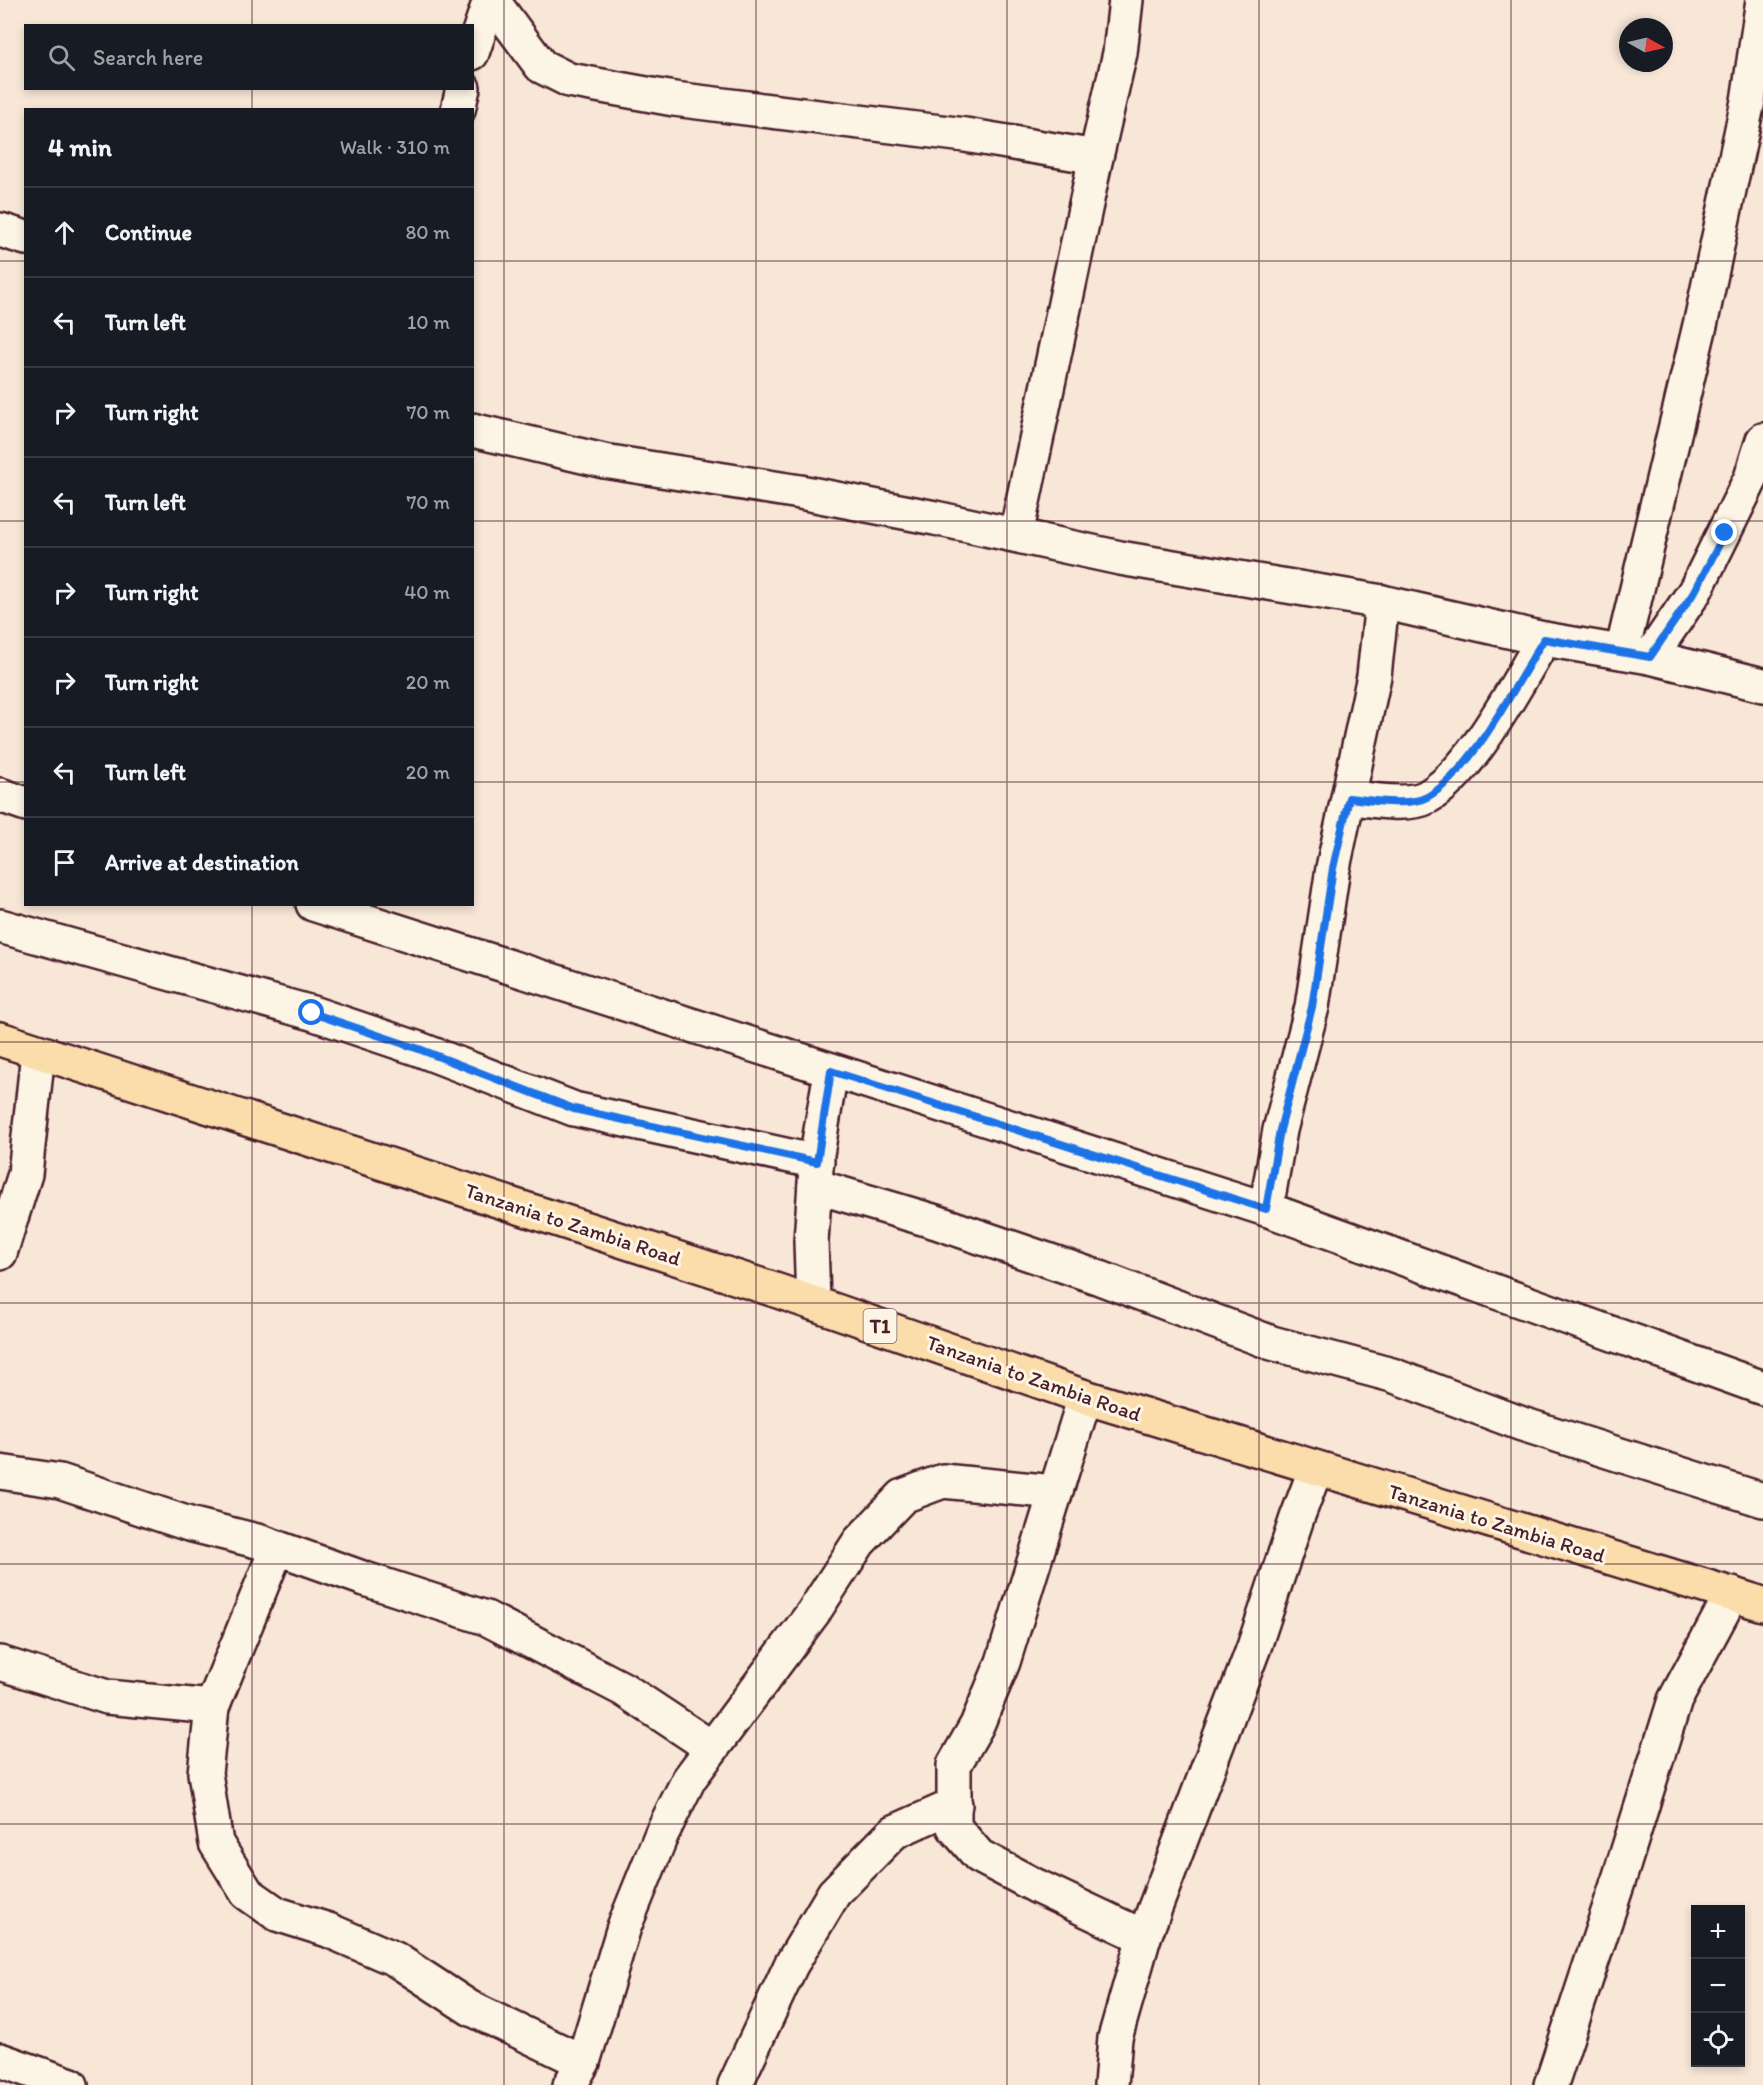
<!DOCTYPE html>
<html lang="en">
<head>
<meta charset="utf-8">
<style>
	:root { --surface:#171b24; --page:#242831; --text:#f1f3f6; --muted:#9ea1a6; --line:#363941 }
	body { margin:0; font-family:Itim,sans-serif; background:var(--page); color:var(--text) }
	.controls { position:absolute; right:18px; bottom:18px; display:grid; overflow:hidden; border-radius:0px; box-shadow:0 3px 9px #0003 }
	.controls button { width:54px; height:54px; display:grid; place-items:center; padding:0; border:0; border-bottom:2px solid var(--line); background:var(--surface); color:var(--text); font:30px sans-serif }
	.compass { position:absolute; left:1619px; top:18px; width:54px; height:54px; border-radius:50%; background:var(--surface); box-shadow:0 3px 9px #0003; rotate:98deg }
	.stop { position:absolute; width:18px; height:18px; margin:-14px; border:4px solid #1a73e8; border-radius:50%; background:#fff }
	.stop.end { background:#1a73e8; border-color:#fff; box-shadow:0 2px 6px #0008 }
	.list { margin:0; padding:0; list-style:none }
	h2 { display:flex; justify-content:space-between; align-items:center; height:78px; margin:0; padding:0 24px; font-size:26px }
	h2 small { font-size:20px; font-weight:400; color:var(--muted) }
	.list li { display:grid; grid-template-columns:39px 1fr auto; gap:18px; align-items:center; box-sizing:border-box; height:90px; padding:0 24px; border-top:2px solid var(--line) }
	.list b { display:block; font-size:22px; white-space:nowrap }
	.list em { font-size:20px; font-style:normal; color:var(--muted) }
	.icon { flex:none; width:33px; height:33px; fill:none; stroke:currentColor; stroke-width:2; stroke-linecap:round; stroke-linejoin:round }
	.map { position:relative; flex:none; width:1763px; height:2085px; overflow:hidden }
	.search { position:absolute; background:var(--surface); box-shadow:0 3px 9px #0003; left:24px; top:24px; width:450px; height:66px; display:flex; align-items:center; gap:15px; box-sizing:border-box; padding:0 21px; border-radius:0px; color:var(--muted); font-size:22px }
	.panel { position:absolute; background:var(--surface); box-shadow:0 3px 9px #0003; left:24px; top:108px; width:450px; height:798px; border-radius:0px }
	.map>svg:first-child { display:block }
</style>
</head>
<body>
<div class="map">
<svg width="1763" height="2085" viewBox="0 0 1763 2085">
	<rect width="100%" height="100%" fill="#f8e7d7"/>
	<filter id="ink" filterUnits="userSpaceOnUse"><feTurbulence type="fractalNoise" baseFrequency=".0167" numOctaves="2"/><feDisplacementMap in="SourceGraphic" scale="12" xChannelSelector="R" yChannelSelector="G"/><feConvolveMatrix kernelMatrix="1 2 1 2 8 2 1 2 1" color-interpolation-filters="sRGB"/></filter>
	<g filter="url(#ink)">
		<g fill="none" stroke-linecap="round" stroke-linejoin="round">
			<g stroke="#4a1f2b" stroke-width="38">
				<g id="street">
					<polyline points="492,0 541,66 569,80 674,99 965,135 1096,157"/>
					<polyline points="472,53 490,0"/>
					<polyline points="458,110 463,88"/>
					<polyline points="0,230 26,238"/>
					<polyline points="472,430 604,461 800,492 935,518 1120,558 1382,602 1544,639 1650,657 1763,685"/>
					<polyline points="1016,535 1096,157 1120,53 1126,0"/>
					<polyline points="1622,652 1701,321 1748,101 1763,0"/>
					<polyline points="1650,657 1695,591 1751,478 1763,440"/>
					<polyline points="0,795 26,804"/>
					<path d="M1349,797C1369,800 1409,807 1427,797C1472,772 1516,684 1544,639"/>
					<polyline points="313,904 1266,1209 1763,1388"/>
					<polyline points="0,926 312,1013 419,1049 574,1109 817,1162"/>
					<polyline points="815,1186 936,1222 1100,1278 1272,1343 1392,1375 1522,1424 1763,1500"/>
					<polyline points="1266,1209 1280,1130 1312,1007 1333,868 1374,676 1382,602"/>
					<polyline points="0,1253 25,1174 38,1052"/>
					<polyline points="813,1303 811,1241 817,1154 831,1071"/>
					<polyline points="1085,1397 1003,1662 977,1725 954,1765 954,1827 979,1856 1036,1886 1144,1937"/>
					<polyline points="0,1472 60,1481 189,1524 261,1542 365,1579 486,1618 623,1689 712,1748"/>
					<polyline points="277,1548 212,1707 205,1773 216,1843 247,1893 277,1914 328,1930 395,1959 470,2008 583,2062"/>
					<polyline points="0,1663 107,1697 212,1707"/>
					<polyline points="0,2060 71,2085"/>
					<polyline points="570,2085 583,2062 624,1927 662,1833 689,1779 813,1613 859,1542 903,1496 943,1481 1055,1492"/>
					<polyline points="735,2085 791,1965 834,1893 894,1832 955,1805"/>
					<polyline points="1111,2085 1115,2038 1144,1937 1254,1647 1297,1518 1316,1468"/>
					<polyline points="1551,2085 1620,1876 1675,1700 1732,1594"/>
				</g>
			</g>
			<g stroke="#4a1f2b" stroke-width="38">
				<polyline id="highway" points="0,1039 775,1290 1085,1397 1763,1604"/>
			</g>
			<use href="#street" stroke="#fcf5e5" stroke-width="33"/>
			<use href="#highway" stroke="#fbddab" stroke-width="33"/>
		</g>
	</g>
	<g fill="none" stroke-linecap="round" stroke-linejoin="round" filter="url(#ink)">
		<path stroke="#1a73e8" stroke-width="8" d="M312,1013L419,1049L574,1109L817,1162L831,1071L1266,1209L1280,1130L1312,1007L1333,868L1349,798C1369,800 1409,807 1427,797C1472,772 1516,684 1544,639L1650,657L1695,591L1725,533"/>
	</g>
	<path fill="none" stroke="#4a1f2b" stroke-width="1.5" stroke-opacity="0.55" d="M252,0V26M504,0V2085M756,0V2085M1007,0V2085M1259,0V2085M1511,0V2085M252,88V110M0,261H26M472,261H1763M0,521H26M472,521H1763M0,782H26M472,782H1763M252,904V2085M0,1042H1763M0,1303H1763M0,1564H1763M0,1824H1763"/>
	<g text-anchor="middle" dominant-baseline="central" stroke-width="6" stroke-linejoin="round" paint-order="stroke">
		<rect fill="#fcf5e5" stroke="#7f5f63" stroke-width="1.5" x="863.5" y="1309" width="33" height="34" rx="4.5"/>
		<g font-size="20" font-weight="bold" fill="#4a1f2b">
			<text x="880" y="1326">T1</text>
		</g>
		<g font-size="21" fill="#4a1f2b" stroke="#fcf5e5">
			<text transform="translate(573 1224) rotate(18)">Tanzania to Zambia Road</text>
			<text transform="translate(1034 1378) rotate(19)">Tanzania to Zambia Road</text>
			<text transform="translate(1497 1523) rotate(17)">Tanzania to Zambia Road</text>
		</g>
	</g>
</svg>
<div class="controls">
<button>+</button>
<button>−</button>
<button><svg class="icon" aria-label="locate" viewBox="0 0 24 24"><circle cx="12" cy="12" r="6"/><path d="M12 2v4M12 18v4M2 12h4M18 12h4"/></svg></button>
</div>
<svg class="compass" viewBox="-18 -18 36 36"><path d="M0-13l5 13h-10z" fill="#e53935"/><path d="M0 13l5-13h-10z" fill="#9ea1a6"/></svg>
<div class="stop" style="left:312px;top:1013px"></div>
<div class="stop end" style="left:1725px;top:533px"></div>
<div class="search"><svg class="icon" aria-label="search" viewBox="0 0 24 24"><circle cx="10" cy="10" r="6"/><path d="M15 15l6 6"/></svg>Search here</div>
<section class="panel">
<h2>4 min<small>Walk · 310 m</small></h2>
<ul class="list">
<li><svg class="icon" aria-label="ahead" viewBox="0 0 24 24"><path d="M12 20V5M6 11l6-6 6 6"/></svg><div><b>Continue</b></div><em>80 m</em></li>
<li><svg class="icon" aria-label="left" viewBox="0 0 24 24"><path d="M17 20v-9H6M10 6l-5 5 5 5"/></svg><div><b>Turn left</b></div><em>10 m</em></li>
<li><svg class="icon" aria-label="right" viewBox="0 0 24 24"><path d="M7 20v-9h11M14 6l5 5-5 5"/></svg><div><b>Turn right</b></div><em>70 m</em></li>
<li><svg class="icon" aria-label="left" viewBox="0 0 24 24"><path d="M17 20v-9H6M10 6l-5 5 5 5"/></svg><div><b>Turn left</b></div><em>70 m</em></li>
<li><svg class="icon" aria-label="right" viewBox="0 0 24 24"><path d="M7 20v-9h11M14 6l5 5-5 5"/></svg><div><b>Turn right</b></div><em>40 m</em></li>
<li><svg class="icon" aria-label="right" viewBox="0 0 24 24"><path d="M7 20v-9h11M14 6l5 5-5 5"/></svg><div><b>Turn right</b></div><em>20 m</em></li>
<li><svg class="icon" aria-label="left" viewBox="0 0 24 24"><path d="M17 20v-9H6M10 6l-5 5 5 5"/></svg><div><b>Turn left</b></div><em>20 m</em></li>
<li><svg class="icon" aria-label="arrive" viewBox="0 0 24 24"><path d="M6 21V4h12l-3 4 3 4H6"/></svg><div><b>Arrive at destination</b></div></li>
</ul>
</section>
</div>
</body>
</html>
